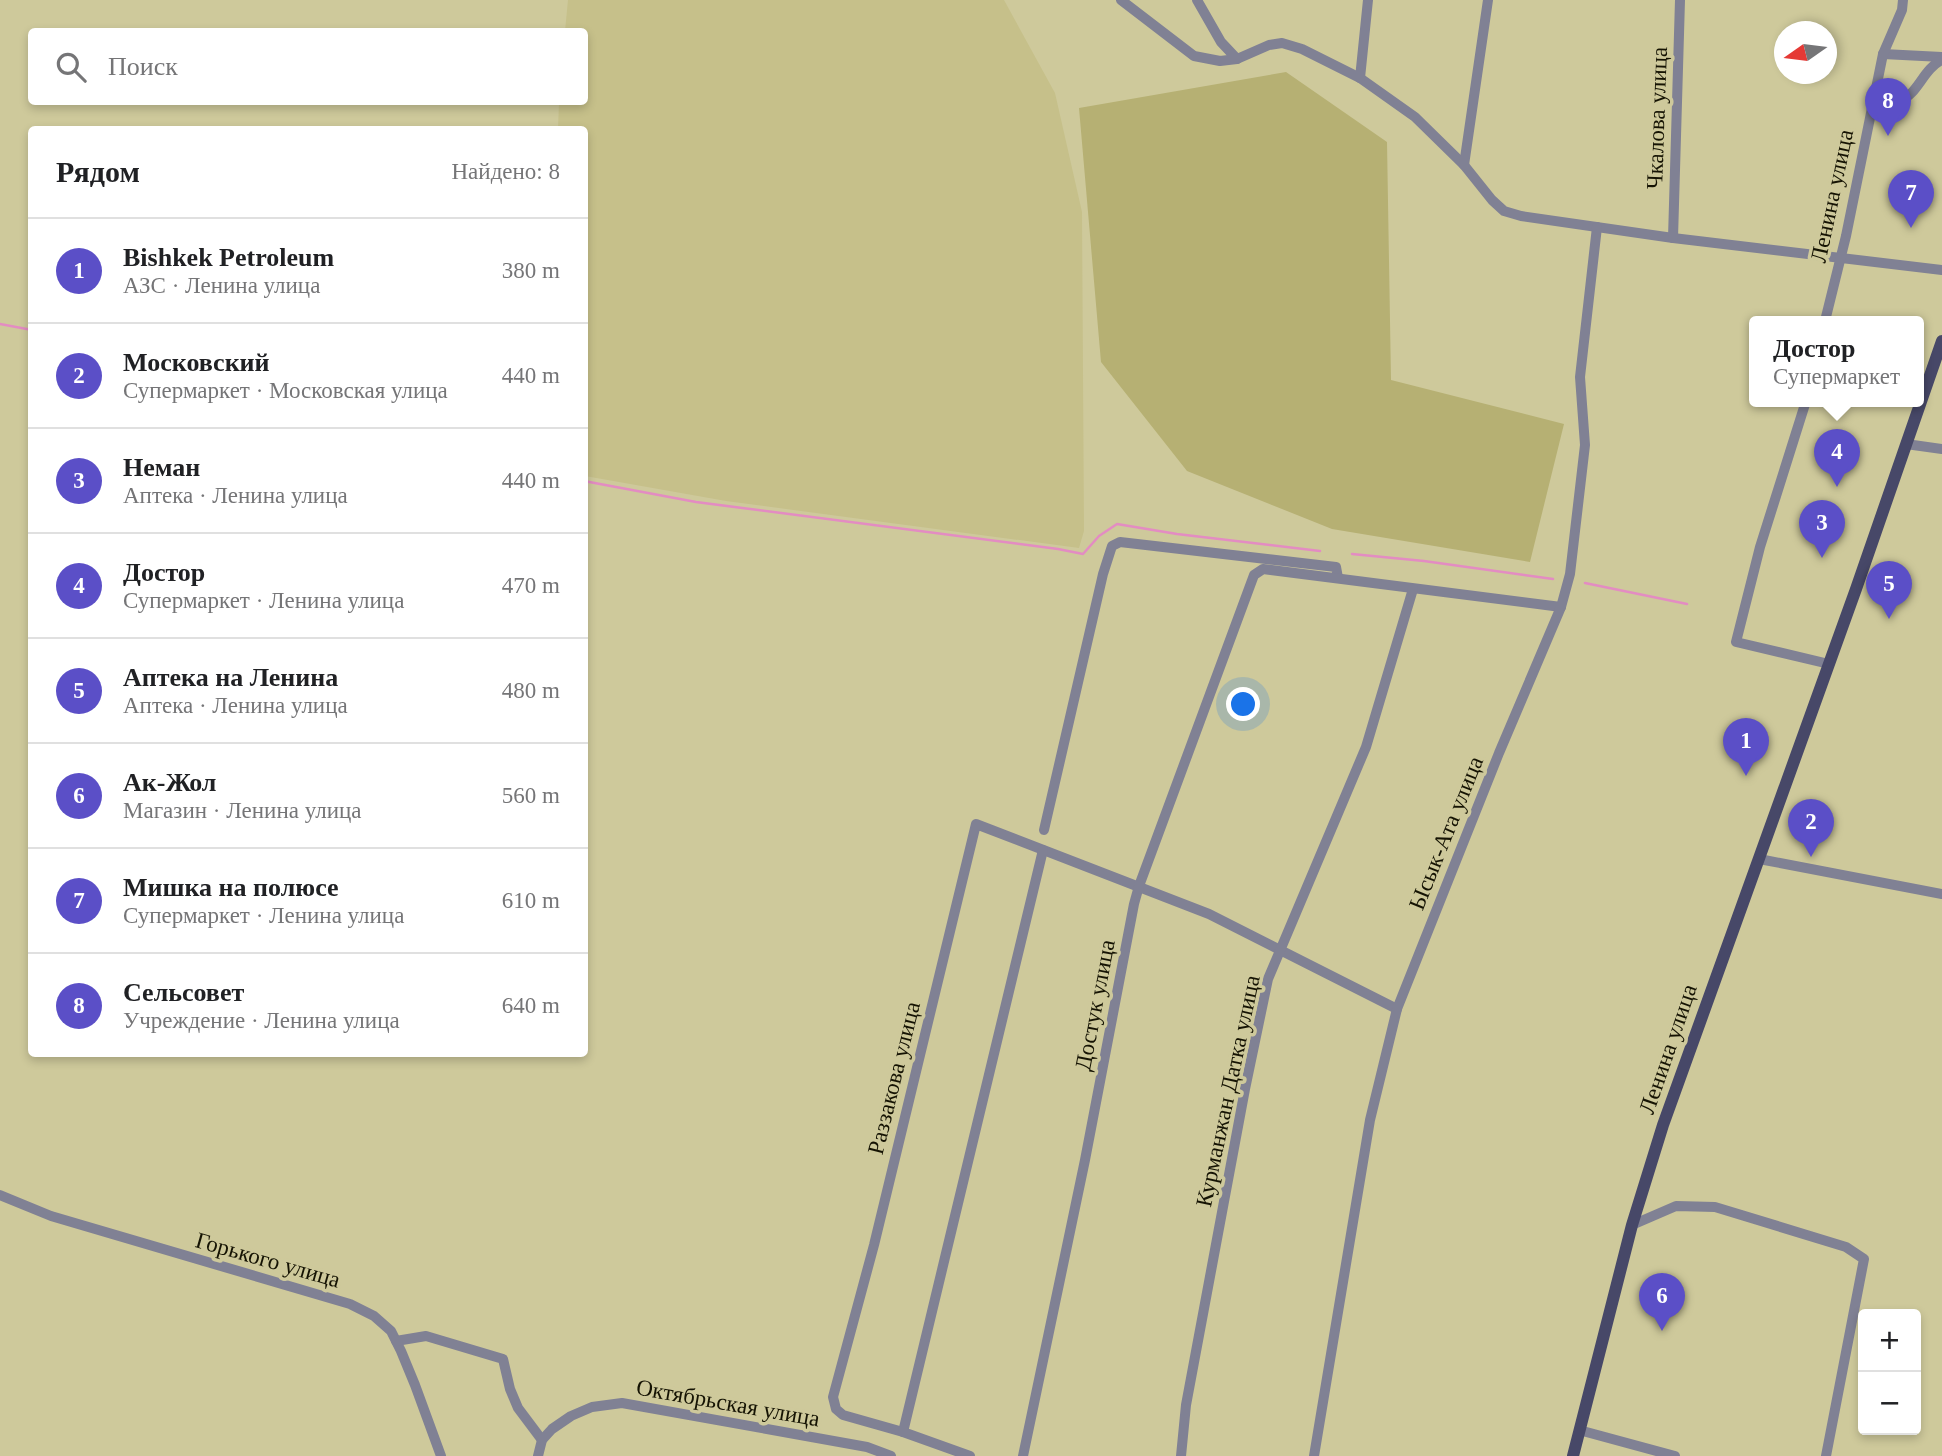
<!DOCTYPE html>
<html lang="ru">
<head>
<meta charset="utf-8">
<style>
	:root { --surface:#fff; --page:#f2f2f2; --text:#202124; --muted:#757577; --line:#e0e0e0; --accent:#5b4fc7 }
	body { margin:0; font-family:Georgia,serif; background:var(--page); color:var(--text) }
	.controls { position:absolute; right:21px; bottom:21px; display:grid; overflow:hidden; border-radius:7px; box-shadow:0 4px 10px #0003 }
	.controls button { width:63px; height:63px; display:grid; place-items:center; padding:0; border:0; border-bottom:2px solid var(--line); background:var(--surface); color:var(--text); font:35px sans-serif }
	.compass { position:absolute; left:1774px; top:21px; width:63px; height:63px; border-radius:50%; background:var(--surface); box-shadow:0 4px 10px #0003; rotate:256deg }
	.you { position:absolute; left:1244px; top:705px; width:24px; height:24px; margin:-18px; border:5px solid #fff; border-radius:50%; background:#1a73e8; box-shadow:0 0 0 10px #1a73e833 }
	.badge { display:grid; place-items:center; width:46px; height:46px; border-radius:50%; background:var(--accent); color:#fff; font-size:23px; font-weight:700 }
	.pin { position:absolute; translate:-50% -58px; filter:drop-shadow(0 2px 4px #0008) }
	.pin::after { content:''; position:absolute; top:37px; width:24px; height:21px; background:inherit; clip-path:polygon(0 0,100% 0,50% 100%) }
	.popup { position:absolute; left:1749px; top:316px; width:175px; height:91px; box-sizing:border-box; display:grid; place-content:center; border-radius:7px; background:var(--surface); filter:drop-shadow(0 2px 5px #0005); font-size:23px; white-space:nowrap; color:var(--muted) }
	.popup b { font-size:26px; color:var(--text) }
	.popup::after { content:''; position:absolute; left:50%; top:100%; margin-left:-14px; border:14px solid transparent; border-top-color:var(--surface) }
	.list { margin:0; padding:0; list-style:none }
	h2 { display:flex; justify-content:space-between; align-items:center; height:91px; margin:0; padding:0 28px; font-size:30px }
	h2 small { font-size:23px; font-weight:400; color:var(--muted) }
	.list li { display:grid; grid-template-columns:46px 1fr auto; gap:21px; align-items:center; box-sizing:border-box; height:105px; padding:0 28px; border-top:2px solid var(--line) }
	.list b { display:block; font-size:26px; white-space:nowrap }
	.list p { margin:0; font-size:23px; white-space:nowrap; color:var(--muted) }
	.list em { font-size:23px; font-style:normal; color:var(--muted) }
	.icon { flex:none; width:38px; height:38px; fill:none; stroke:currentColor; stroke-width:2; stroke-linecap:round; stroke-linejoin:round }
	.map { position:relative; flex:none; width:1942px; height:1456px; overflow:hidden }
	.search { position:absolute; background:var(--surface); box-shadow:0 4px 10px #0003; left:28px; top:28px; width:560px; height:77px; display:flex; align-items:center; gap:18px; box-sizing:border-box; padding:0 24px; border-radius:7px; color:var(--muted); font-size:26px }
	.panel { position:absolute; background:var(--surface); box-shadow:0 4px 10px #0003; left:28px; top:126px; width:560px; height:931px; border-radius:7px }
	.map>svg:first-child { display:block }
</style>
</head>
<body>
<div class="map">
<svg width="1942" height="1456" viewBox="0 0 1942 1456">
	<rect width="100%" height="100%" fill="#cec99b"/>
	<polygon fill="#c6c08a" points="568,0 1004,0 1055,93 1082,212 1084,531 1079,548 726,501 585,476 584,130 558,129 559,102 584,102 584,32 565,31"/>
	<polygon fill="#b6b073" points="1286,72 1387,142 1391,380 1564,424 1530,562 1332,529 1187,471 1101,362 1079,108"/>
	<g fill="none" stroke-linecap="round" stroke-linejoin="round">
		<g stroke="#e38cc2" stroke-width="2.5">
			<polyline points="0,324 32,330"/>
			<polyline points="584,481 696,502 1058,549 1083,554 1099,536 1117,524 1177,534 1320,551"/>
			<polyline points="1352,554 1424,561 1553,579"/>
			<polyline points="1585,583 1687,604"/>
		</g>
		<g stroke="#808194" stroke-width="10">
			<polyline points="1121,0 1194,56 1220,61 1237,59 1269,45 1282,43 1302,49 1360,78 1415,117 1464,165 1492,200 1504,211 1521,216 1673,238 1942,270"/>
			<polyline points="1197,0 1221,42 1237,59"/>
			<polyline points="1883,54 1942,57"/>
			<polyline points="1360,78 1368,0"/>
			<path d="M1873,99C1883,100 1893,102 1902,99C1917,95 1924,68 1942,60"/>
			<polyline points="1464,165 1488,0"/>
			<polyline points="1673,238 1680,0"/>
			<polyline points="1825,321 1846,236 1883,54 1902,10 1903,0"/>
			<polyline points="1806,401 1760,547 1736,642 1829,664"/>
			<polyline points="1906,444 1942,449"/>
			<polyline points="1044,830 1103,574 1112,546 1120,542 1336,567 1338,578"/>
			<polyline points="1759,859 1942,894"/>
			<polyline points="0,1195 51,1216 350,1304 374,1316 391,1331 401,1351 415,1385 441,1456"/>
			<polyline points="1632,1225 1676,1206 1715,1207 1846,1247 1864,1259 1826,1456"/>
			<polyline points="396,1341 426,1336 503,1359 510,1389 518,1408 542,1440"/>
			<polyline points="1579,1430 1675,1456"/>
			<polyline points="903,1432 843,1415 836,1409 833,1397 874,1245 976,824 1209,914 1397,1009"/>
			<polyline points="538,1456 542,1440 552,1429 571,1416 592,1407 622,1403 867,1447 891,1456"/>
			<polyline points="970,1456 903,1432 1043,850"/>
			<polyline points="1023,1456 1085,1160 1134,904 1139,886 1254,575 1263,569 1561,607"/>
			<polyline points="1181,1456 1186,1405 1245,1089 1268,979 1366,747 1413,589"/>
			<polyline points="1314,1456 1370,1120 1397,1009 1499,753 1561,607 1570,574 1585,445 1580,377 1597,227"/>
		</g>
		<polyline stroke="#474868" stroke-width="12" points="1573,1456 1632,1225 1663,1125 1856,589 1942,341"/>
	</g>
	<g text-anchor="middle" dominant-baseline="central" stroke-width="7" stroke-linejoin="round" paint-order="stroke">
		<g font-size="23" fill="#151303" stroke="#cec99b">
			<text transform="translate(1657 118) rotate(-88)">Чкалова улица</text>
			<text transform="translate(1832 196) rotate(-78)">Ленина улица</text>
			<text transform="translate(1446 833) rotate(-68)">Ысык-Ата улица</text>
			<text transform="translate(1095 1005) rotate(-79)">Достук улица</text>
			<text transform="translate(1668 1049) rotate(-71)">Ленина улица</text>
			<text transform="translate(894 1078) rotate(-76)">Раззакова улица</text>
			<text transform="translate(1228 1091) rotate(-78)">Курманжан Датка улица</text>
			<text transform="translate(268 1260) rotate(16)">Горького улица</text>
			<text transform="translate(728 1403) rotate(10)">Октябрьская улица</text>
		</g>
	</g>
</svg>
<div class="controls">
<button>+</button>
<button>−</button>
</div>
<svg class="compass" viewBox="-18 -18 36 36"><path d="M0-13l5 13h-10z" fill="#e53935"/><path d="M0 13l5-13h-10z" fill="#757577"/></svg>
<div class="you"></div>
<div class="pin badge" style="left:1746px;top:776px">1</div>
<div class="pin badge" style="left:1811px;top:857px">2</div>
<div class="pin badge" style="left:1822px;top:558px">3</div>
<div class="pin badge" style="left:1837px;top:487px">4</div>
<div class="popup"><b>Достор</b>Супермаркет</div>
<div class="pin badge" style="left:1889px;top:619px">5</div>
<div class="pin badge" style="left:1662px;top:1331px">6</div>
<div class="pin badge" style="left:1911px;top:228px">7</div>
<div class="pin badge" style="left:1888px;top:136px">8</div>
<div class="search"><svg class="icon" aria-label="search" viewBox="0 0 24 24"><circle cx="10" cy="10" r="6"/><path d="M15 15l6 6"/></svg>Поиск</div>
<section class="panel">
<h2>Рядом<small>Найдено: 8</small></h2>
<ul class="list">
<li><span class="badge">1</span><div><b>Bishkek Petroleum</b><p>АЗС · Ленина улица</p></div><em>380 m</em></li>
<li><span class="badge">2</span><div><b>Московский</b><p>Супермаркет · Московская улица</p></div><em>440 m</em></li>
<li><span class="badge">3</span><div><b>Неман</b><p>Аптека · Ленина улица</p></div><em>440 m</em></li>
<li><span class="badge">4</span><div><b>Достор</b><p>Супермаркет · Ленина улица</p></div><em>470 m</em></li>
<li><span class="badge">5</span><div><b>Аптека на Ленина</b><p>Аптека · Ленина улица</p></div><em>480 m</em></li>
<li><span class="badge">6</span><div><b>Ак-Жол</b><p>Магазин · Ленина улица</p></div><em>560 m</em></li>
<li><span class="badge">7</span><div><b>Мишка на полюсе</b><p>Супермаркет · Ленина улица</p></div><em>610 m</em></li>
<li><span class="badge">8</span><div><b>Сельсовет</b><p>Учреждение · Ленина улица</p></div><em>640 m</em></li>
</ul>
</section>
</div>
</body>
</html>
